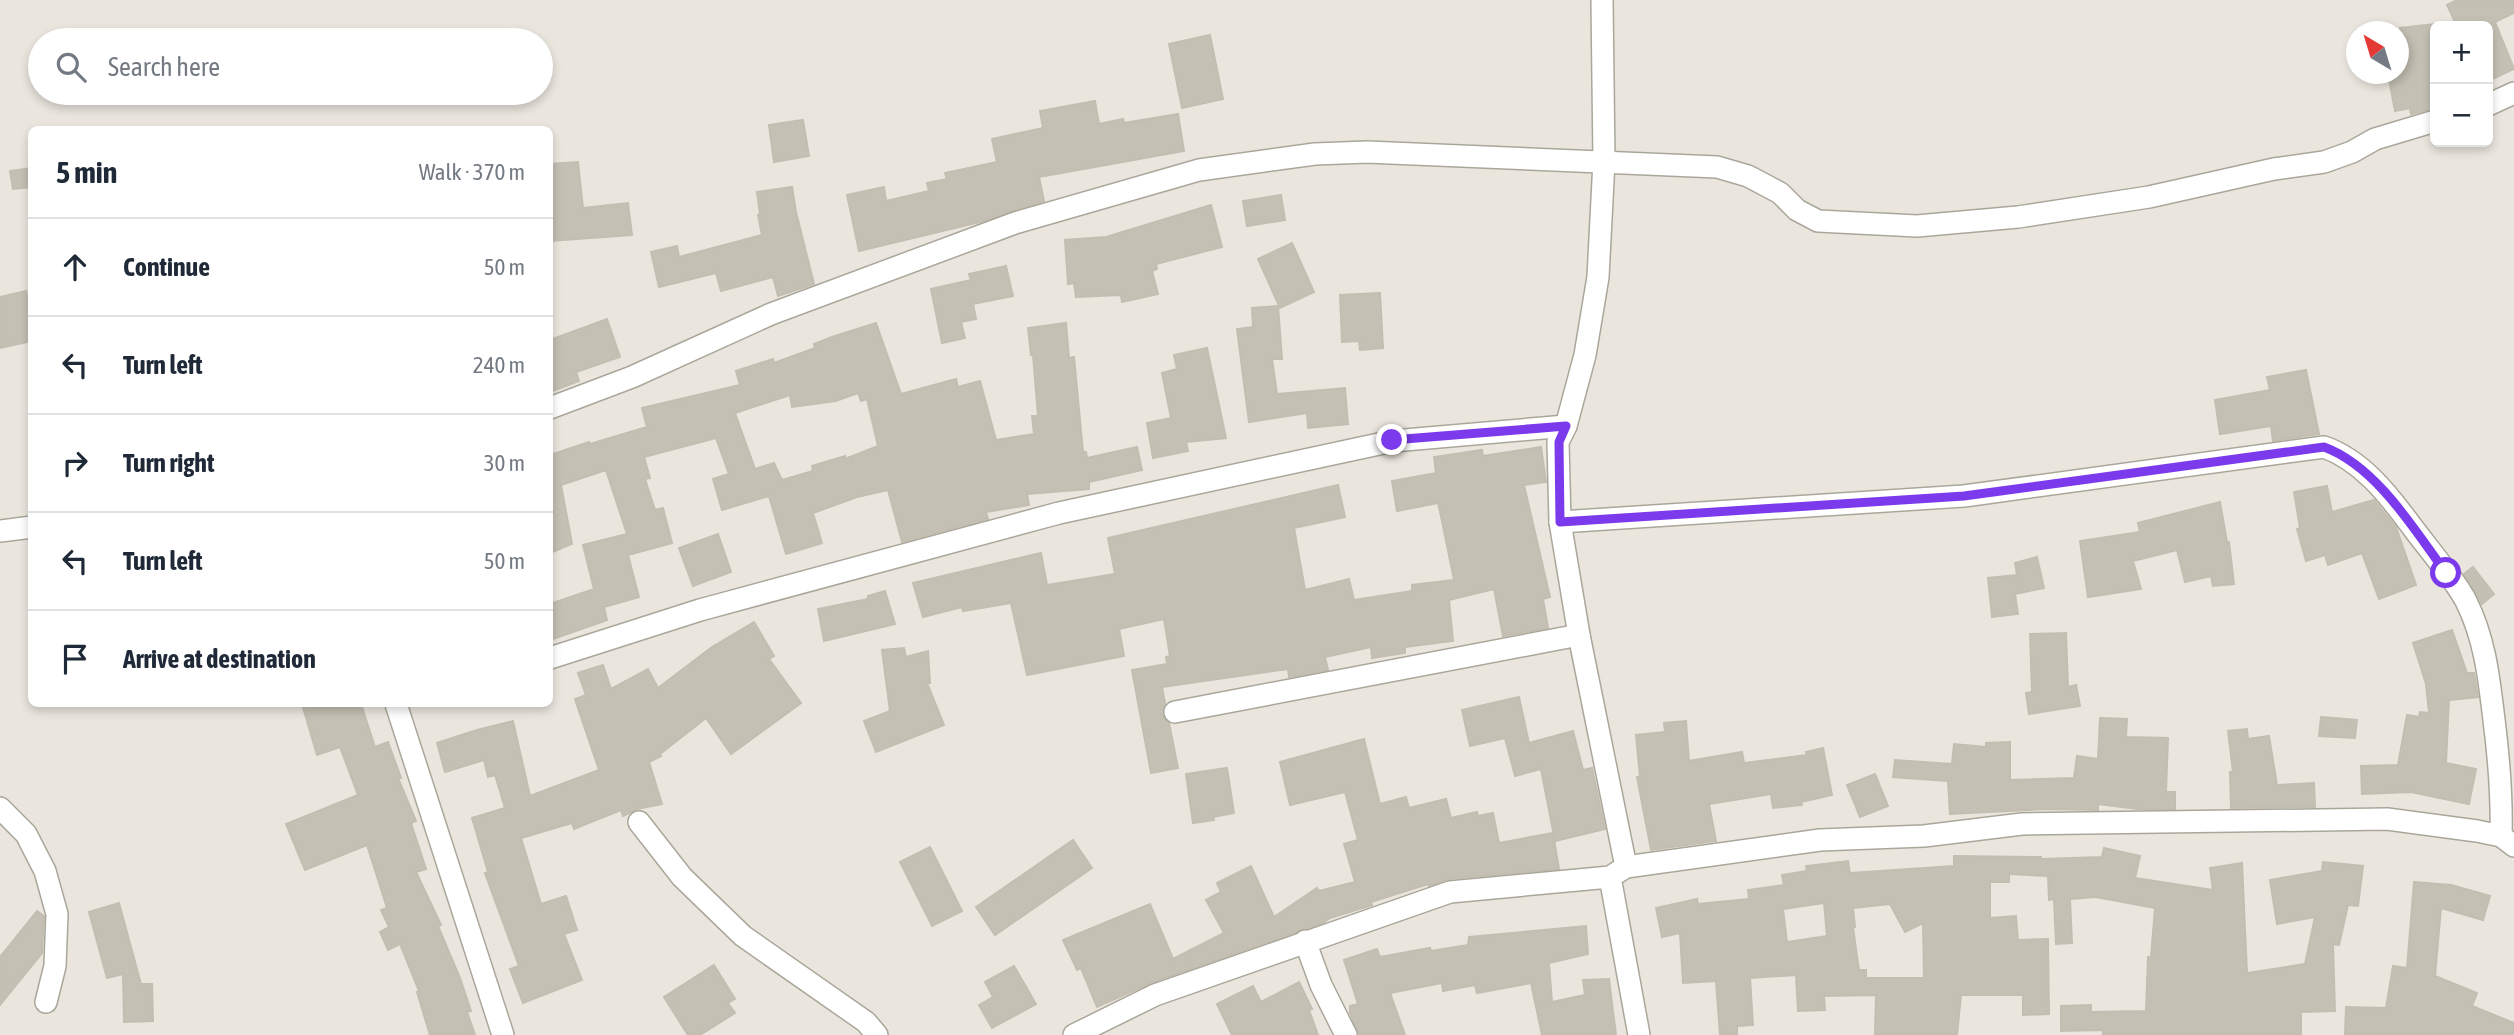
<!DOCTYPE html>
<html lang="en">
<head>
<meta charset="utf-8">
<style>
	:root { --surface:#fff; --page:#f6f6f7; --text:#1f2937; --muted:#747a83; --line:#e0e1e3 }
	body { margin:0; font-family:"Asap Condensed",sans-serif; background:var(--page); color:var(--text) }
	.controls { position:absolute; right:21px; top:21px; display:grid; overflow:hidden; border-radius:10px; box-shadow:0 4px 10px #0003 }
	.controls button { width:63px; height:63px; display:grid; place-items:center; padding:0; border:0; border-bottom:2px solid var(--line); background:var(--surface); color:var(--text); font:35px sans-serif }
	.compass { position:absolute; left:2346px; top:21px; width:63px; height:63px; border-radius:50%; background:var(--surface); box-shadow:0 4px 10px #0003; rotate:322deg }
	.stop { position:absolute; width:21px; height:21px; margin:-16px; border:5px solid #7c3aed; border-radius:50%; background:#fff }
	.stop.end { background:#7c3aed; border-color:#fff; box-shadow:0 2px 7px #0008 }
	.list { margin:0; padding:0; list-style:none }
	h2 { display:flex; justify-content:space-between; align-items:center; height:91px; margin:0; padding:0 28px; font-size:30px }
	h2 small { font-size:23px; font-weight:400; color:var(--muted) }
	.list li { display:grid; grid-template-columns:46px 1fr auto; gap:21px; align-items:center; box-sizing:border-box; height:98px; padding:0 28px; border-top:2px solid var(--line) }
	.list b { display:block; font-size:26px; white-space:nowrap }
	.list em { font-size:23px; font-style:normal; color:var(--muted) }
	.icon { flex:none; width:38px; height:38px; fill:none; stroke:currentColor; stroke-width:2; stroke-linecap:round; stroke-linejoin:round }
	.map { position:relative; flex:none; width:2514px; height:1035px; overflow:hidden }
	.search { position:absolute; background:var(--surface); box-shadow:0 4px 10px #0003; left:28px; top:28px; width:525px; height:77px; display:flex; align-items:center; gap:18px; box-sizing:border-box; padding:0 24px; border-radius:38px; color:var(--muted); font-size:26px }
	.panel { position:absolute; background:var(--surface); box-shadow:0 4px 10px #0003; left:28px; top:126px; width:525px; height:581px; border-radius:10px }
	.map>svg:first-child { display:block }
</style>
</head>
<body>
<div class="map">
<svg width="2514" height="1035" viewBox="0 0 2514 1035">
	<rect width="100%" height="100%" fill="#eae6de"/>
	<g fill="#c4c0b4" stroke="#c3beb1" stroke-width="2" fill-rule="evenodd">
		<polygon points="2457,0 2514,0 2514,13 2495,22 2514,69 2488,81 2488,26 2457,26 2447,5"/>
		<polygon points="2435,24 2435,108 2411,114 2410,108 2395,111 2388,74 2398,74 2398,65 2405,64 2400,28"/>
		<polygon points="1210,35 1223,99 1182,108 1169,44"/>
		<polygon points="1095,101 1099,124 1123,119 1124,123 1178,114 1184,151 1039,177 1044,201 984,221 859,251 847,195 884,187 886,201 929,191 927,183 947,179 945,173 997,162 992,139 1043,128 1040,111"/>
		<polygon points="803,120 809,156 774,162 769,125"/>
		<polygon points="578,162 583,208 628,203 632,235 550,241 550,164"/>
		<polygon points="32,168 32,187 13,189 10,171"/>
		<polygon points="792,187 796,212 814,284 778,296 773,277 721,291 716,273 659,287 651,252 677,246 679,257 762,235 758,215 760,214 757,192"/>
		<polygon points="1281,195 1285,220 1247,226 1243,201"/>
		<polygon points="1211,205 1222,247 1156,264 1157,269 1152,271 1158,294 1122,302 1121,295 1076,297 1074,283 1068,284 1065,240 1106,237"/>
		<polygon points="1292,243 1314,292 1280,308 1258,259"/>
		<polygon points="1006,266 1013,296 973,304 976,319 961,322 965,338 942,343 931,289 971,280 969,274"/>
		<polygon points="26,291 32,319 32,341 0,348 0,297"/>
		<polygon points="1380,293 1383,348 1360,350 1359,341 1342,342 1340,295"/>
		<polygon points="1278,306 1282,359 1272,359 1277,394 1345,388 1348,424 1308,428 1307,413 1249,422 1237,329 1253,327 1252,308"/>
		<polygon points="607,319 620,357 576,372 579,381 550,392 550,340"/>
		<path d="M876,323L901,394L956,379L958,387L980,381L996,440L1034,434L1032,416H1038L1033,355H1031L1028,328L1066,323L1069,358L1074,357L1083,452H1086L1087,458L1137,447L1142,470L1089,482V489L1027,494L1029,505L986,512L988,519L902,542L888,490L857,497L813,513L822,543L786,554L769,496L722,510L713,479L729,474L716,438L644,457L650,478L645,479L655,510L663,508L672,543L628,555L639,597L604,607L607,620L553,639L550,628V604L594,589L583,545L627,534L606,470L561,485L572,544L550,553V455L589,442L590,444L647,427L642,408L740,385L736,371L773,359L774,363L815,348L814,344L832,337ZM858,393L861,401L867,399L878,446L845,459V456L812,466L813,471L782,480L774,463L755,469L735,413L790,395L792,407L836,401Z"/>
		<polygon points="1207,348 1226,438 1186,442 1188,451 1153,458 1147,423 1171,418 1162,373 1177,369 1174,355"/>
		<polygon points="2306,370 2319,434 2273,441 2271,426 2220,434 2215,400 2270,390 2267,377"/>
		<polygon points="1541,447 1546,482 1524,485 1550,597 1543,599 1548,628 1503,636 1494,589 1449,600 1453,641 1405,647 1405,653 1372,658 1371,647 1325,657 1328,670 1289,677 1288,669 1162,687 1165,703 1162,715 1169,723 1178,768 1151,773 1132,670 1167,664 1166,657 1170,656 1164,619 1119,629 1124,656 1027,675 1011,603 963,611 962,607 923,617 913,583 1041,553 1047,585 1115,574 1108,538 1338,485 1345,517 1294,528 1305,590 1349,579 1354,600 1412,591 1412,585 1454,580 1442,521 1438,503 1397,511 1392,481 1436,473 1434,457 1482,450 1483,456"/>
		<polygon points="2327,486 2332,512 2374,500 2396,527 2416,585 2379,599 2362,553 2328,565 2325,555 2306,561 2297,529 2300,528 2294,492"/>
		<polygon points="2220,502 2227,542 2229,542 2234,584 2213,586 2211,576 2185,582 2177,550 2133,561 2141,589 2088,597 2080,541 2140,532 2138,523"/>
		<polygon points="718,534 731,572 693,586 679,548"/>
		<polygon points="2037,557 2044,588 2015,594 2018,614 1992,617 1988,578 2017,575 2015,563"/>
		<polygon points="2473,567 2494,594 2482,604 2464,574"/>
		<polygon points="885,591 895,624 824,641 818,609 868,599 868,596"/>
		<polygon points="754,622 774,656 769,659 801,703 731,754 706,718 660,754 661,756 649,762 662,804 637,809 623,816 621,810 574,829 572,823 521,838 541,904 566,896 577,930 564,934 582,980 523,1003 510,969 519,966 485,873 488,872 472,818 505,808 495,775 488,777 484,760 445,772 437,743 477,730 513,721 530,796 599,770 575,699 586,695 578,673 603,665 611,689 648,669 658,688 712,647"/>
		<polygon points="2452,630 2467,673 2474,673 2478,697 2449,700 2446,763 2476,769 2469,804 2411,792 2362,794 2361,766 2398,765 2407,715 2419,717 2420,712 2429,713 2426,684 2413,643"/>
		<polygon points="2066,633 2068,687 2076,685 2080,706 2029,714 2026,693 2032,692 2030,634"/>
		<polygon points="904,648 906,657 928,651 930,683 927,683 944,725 876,752 864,721 890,711 882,650"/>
		<polygon points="1519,697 1529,743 1573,731 1583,770 1592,768 1605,829 1555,841 1541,769 1515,776 1505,738 1470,746 1462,710"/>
		<polygon points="302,704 361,704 375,747 388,742 401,778 398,778 416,821 411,823 426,869 416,872 441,925 438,926 460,978 471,1011 467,1012 475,1035 430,1035 417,992 419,991 400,944 388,950 380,932 389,927 381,910 387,908 367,845 305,870 286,824 358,795 340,747 317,755"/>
		<polygon points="2321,717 2357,720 2355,738 2319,736"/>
		<polygon points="2100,718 2127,719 2126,737 2168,738 2166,792 2175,792 2175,809 2138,809 2098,804 2098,810 2049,809 1950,814 1948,781 1893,777 1895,760 1952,764 1954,744 1986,747 1986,743 2010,742 2010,780 2074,778 2077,756 2098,759"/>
		<polygon points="1686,721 1689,761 1742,752 1744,763 1807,755 1806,752 1823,748 1832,795 1801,802 1802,805 1773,808 1771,794 1709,804 1716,841 1651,850 1637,777 1640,777 1636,735 1665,732 1664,723"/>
		<polygon points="2247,729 2248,739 2269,736 2277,785 2314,783 2315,807 2231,808 2230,772 2233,772 2228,731"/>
		<polygon points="1364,739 1380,804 1406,797 1409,808 1446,799 1451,818 1477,812 1478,816 1493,813 1499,843 1553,833 1559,869 1448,879 1429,886 1428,884 1371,902 1372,905 1330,918 1323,923 1151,983 1097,1007 1081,968 1077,970 1063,940 1150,904 1173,959 1224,933 1206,900 1221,892 1217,883 1251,866 1274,917 1317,888 1319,891 1355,882 1344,844 1358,840 1345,792 1290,805 1280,762"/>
		<polygon points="1227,768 1234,813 1213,817 1214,820 1193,823 1186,774"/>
		<polygon points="1875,774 1888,806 1860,817 1847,785"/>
		<polygon points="1073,840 1092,868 995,935 976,907"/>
		<polygon points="930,847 962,911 932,926 900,862"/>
		<path d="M2104,848L2140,856L2135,878L2213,890L2210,868L2242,863L2247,973L2305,964L2315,917L2277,924L2270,880L2322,871L2323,862L2363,866L2358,906L2348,905L2339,945L2333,944L2335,1011L2301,1012V1035H2103V1030L2061,1031V1006L2091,1005V1012L2146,1011L2148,957H2151L2155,908L2096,897L2070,899L2072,943L2056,944L2054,899L2049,900L2048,876L2009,874V882H1990V918L2016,916L2018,940L2048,939L2049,1014L2023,1015V995H1961L1957,1035H1875L1876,995L1824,996L1825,1010L1798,1011L1796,975L1750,978L1753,1025L1737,1026V1035H1720L1716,981L1683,983L1680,933L1662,937L1656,908L1697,899L1698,904L1749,899L1748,890L1784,885L1782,875L1807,871L1806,866L1848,861L1850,873L1954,866V856L2041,857V859L2102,857ZM1824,903L1827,936L1787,942L1783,909ZM1890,904L1905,932L1923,923L1924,978H1866V970H1859L1853,928L1855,927L1853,908Z"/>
		<polygon points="2414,882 2451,885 2490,896 2483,920 2441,908 2435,976 2477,993 2472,1006 2514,1023 2514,1035 2345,1035 2346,1007 2386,1008 2393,966 2407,968"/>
		<polygon points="119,903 141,984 152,984 153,1021 124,1022 123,974 107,978 89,912"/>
		<polygon points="37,911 44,916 42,953 0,1005 0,957"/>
		<polygon points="1586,926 1588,954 1549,963 1552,1002 1585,995 1583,980 1609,979 1616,1035 1542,1035 1531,983 1477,993 1475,985 1443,991 1442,983 1390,993 1405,1035 1359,1035 1350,1013 1350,1006 1358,1004 1344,960 1377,949 1380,957 1430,948 1431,951 1468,945 1469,937"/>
		<polygon points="714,965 735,999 728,1003 735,1013 700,1035 688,1035 664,997"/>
		<polygon points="1014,966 1036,1004 992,1028 979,1005 993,997 985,982"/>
		<polygon points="1299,982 1312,1009 1309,1010 1318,1035 1232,1035 1217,1004 1253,986 1261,1002"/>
	</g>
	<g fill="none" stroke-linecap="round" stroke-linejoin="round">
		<g stroke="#aaa79a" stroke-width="24">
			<g id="minor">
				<polyline points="1602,0 1604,161 1598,277 1585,355 1566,426 1558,442 1560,522 1579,635 1626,867"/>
				<polyline points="2488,105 2514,93"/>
				<polyline points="550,408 632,377 771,314 1015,223 1199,170 1315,154 1367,152 1717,167 1748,176 1780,193 1797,210 1818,221 1917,226 2018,217 2149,197 2274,169 2324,162 2352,152 2375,139 2435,121"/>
				<path d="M1560,522L1964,496L2324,447C2361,460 2387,493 2410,524C2426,546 2454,578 2466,601C2485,639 2489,678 2494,720C2499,759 2502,797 2501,836"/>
				<polyline points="0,531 32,527"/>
				<polyline points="550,658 700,610 1059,513 1393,441 1566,426"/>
				<polyline points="396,704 503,1035"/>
				<polyline points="1175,712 1579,635"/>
				<polyline points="0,808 26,834 45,871 57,914 55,966 46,1002"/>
				<polyline points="639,822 682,877 743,936 866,1022 877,1035"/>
				<polyline points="1610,877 1639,1035"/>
				<polyline points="1305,941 1321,985 1346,1035"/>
				<polyline points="1074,1035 1155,995 1450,892 1610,877 1626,867 1820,840 1924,836 2022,824 2387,819 2477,831 2501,836 2514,846"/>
			</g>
		</g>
		<use href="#minor" stroke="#fff" stroke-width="21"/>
	</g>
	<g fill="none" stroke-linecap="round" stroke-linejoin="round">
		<path stroke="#7c3aed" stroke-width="9" d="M1392,440L1566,426L1559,442L1560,522L1964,496L2324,447C2376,466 2414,529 2446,573"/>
	</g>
</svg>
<div class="controls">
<button>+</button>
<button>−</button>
</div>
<svg class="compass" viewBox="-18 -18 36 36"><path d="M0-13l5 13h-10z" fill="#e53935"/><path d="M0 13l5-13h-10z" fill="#747a83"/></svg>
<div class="stop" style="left:2446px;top:573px"></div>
<div class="stop end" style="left:1392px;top:440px"></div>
<div class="search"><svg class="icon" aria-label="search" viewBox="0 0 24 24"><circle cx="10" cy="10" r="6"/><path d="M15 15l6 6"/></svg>Search here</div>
<section class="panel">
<h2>5 min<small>Walk · 370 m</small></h2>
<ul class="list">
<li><svg class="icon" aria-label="ahead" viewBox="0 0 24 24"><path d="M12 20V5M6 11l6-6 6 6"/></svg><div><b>Continue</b></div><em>50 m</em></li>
<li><svg class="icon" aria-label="left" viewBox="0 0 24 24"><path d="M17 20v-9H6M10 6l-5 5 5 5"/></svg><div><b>Turn left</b></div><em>240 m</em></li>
<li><svg class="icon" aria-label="right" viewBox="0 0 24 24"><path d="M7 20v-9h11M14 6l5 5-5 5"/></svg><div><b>Turn right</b></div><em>30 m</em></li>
<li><svg class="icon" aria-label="left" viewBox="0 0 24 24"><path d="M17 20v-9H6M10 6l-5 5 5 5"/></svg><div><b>Turn left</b></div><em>50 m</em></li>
<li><svg class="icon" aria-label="arrive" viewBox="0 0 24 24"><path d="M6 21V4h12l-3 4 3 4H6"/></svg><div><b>Arrive at destination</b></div></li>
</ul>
</section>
</div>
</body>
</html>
